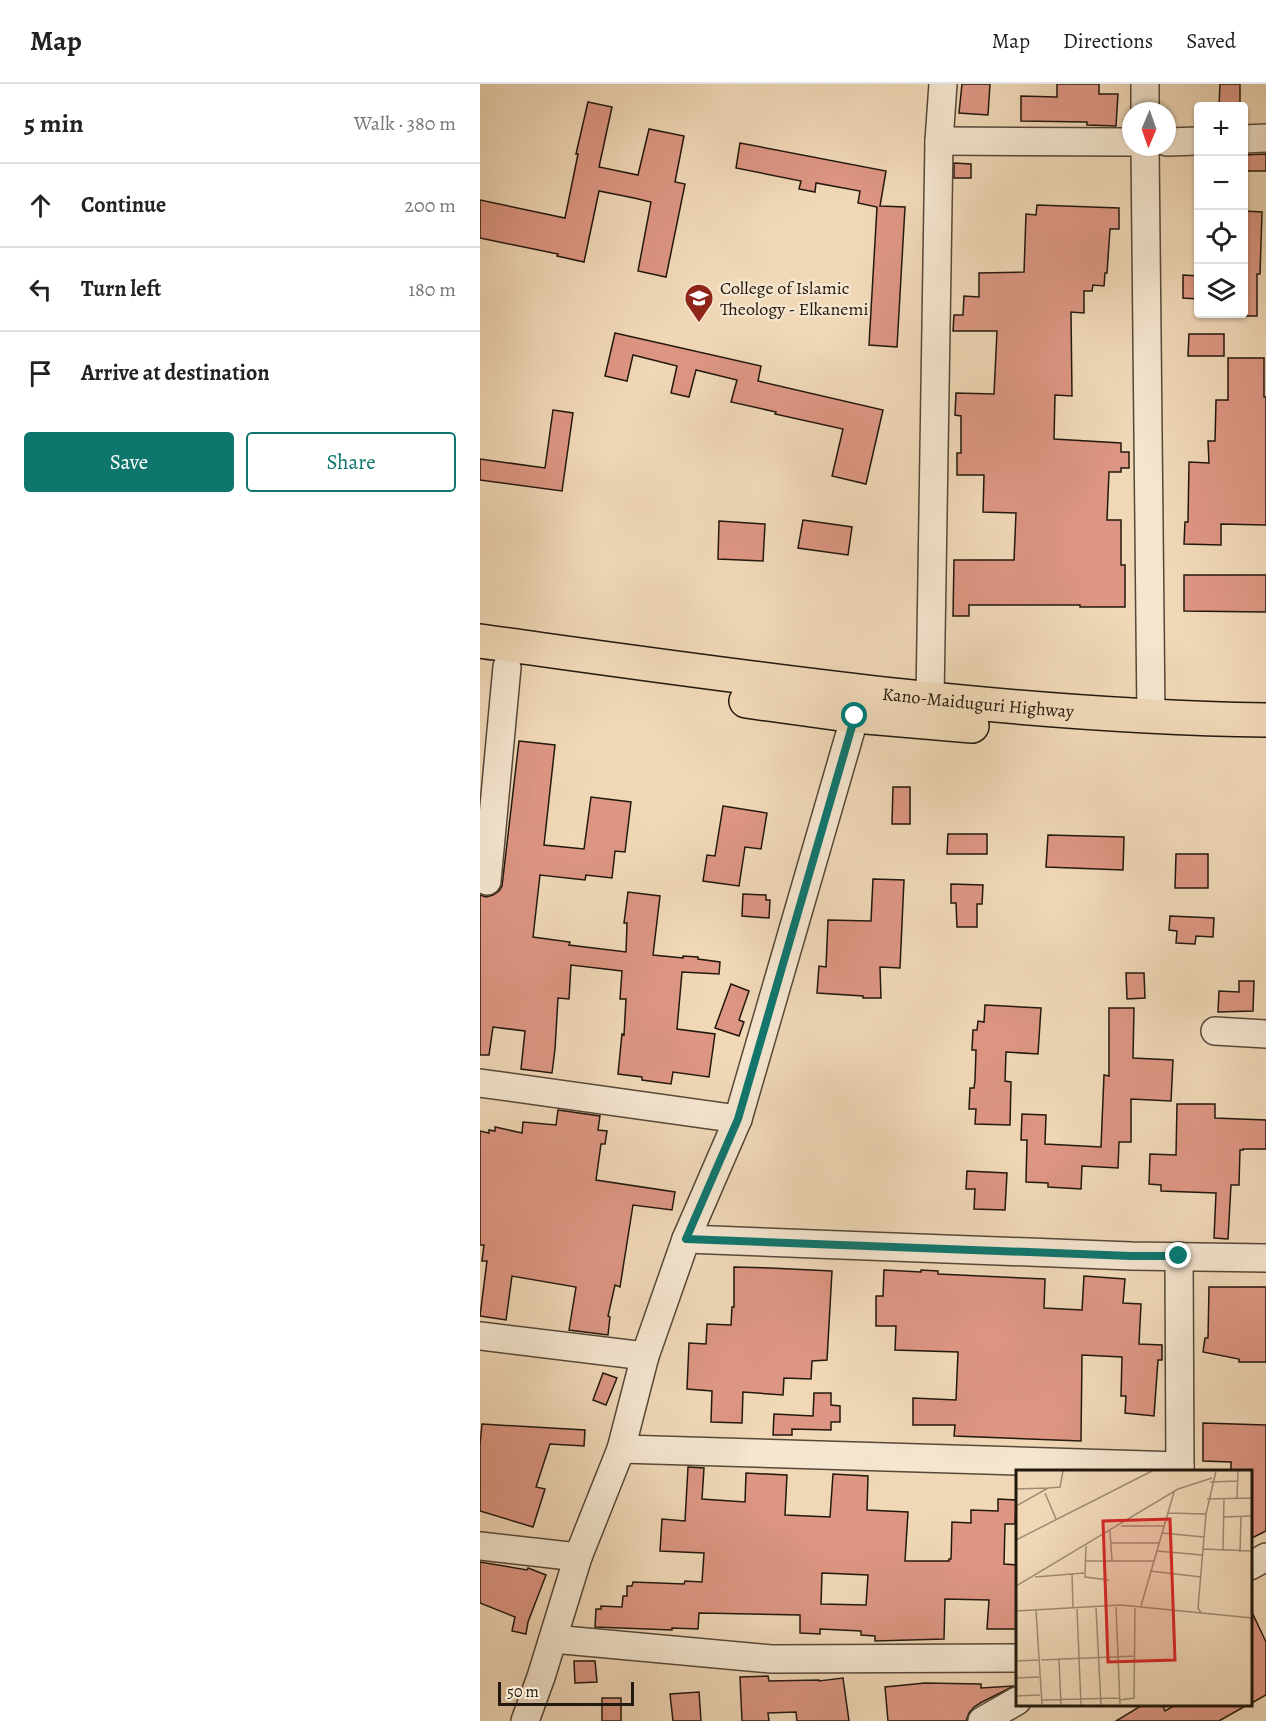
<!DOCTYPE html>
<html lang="en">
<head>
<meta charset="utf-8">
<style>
	:root { --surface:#fff; --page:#f6f6f6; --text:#222; --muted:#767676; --line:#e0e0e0; --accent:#0f766e }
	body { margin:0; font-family:Alegreya,serif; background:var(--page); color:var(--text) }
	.controls { position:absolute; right:18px; top:18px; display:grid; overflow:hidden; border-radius:6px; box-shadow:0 2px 4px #0004 }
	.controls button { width:54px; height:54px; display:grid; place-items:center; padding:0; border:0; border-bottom:2px solid var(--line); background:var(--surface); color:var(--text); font:30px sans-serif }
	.compass { position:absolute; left:642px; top:18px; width:54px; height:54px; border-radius:50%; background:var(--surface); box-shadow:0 2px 4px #0004; rotate:182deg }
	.scale { position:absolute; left:18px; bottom:15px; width:136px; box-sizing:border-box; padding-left:6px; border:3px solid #22180d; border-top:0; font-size:16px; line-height:21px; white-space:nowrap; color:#22180d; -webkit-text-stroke:4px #f5e6d0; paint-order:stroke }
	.stop { position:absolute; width:18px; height:18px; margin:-14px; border:4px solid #0f766e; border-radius:50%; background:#fff }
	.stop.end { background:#0f766e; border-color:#fff; box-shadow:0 2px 6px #0008 }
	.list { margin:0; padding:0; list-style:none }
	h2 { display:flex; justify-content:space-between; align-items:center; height:78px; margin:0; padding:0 24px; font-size:26px }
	h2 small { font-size:20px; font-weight:400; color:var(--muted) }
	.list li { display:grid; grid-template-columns:39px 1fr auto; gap:18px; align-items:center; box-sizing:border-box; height:84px; padding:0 24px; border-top:2px solid var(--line) }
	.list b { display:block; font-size:22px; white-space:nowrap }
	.list em { font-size:20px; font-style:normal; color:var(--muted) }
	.actions { display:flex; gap:12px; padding:18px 24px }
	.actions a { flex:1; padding:14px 0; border:2px solid var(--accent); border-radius:6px; text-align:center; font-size:21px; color:var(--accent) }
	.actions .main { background:var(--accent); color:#fff }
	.icon { flex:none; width:33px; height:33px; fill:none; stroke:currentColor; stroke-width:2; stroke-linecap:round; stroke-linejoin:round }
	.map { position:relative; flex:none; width:786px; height:1637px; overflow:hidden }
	header { display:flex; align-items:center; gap:36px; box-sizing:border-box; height:84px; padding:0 30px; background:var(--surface); border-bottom:2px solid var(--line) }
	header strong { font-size:28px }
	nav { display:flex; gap:33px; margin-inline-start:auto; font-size:21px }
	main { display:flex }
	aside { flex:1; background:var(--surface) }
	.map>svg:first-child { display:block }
</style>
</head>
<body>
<header>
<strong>Map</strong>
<nav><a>Map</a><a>Directions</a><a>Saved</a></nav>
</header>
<main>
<aside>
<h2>5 min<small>Walk · 380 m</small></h2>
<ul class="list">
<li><svg class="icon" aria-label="ahead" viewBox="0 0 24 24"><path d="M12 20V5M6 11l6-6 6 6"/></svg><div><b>Continue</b></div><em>200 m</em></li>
<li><svg class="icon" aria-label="left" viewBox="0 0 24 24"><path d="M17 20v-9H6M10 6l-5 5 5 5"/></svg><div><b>Turn left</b></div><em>180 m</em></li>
<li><svg class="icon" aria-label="arrive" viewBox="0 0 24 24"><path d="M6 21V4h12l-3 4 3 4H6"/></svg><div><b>Arrive at destination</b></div></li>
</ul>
<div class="actions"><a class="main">Save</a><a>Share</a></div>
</aside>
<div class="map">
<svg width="786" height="1637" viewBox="0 0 786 1637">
	<rect width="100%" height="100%" fill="#f0d8b7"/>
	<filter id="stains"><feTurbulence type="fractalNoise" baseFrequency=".00333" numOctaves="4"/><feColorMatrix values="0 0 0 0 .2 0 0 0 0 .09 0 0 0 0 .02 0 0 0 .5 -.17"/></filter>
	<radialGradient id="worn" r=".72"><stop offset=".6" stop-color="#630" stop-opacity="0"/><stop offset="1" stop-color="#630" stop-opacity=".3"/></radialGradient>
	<g fill="#dd9683" stroke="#22180d" stroke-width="1.5" fill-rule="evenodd">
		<polygon points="482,0 510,0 508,31 479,29"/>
		<polygon points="577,0 619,0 619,10 638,10 636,42 607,41 607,38 541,37 541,12 577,13"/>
		<polygon points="740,0 760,0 760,22 739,22"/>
		<polygon points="108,18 132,23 119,83 158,91 169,45 204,52 195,98 205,100 186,193 158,187 171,118 154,114 119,107 104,178 77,172 78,170 0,154 0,116 85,134 98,70 96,70"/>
		<polygon points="260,59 406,87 400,122 425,123 417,263 389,261 397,123 378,119 380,107 336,99 335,108 319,105 321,97 256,84"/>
		<polygon points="786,70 786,87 764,87 764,71"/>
		<polygon points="474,79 491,80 491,94 474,94"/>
		<polygon points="557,121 639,124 639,145 630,145 627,189 625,189 624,202 613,201 612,207 604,207 604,229 591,228 592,312 575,311 574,355 641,359 641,368 649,368 649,384 641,384 641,388 629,388 627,436 641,436 641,481 645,481 645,523 600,523 600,521 489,521 489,532 473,532 474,476 534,476 536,429 503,428 504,391 477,391 477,369 481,369 481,332 475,331 476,309 514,310 517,247 473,247 474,231 483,231 484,212 499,213 499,189 544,188 546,130 556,131"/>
		<polygon points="764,127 782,128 780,190 777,190 777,232 764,232"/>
		<polygon points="703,191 718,192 718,215 703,214"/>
		<polygon points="135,249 281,282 278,297 403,326 386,400 352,392 363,345 295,330 296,328 251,318 257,296 216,286 209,313 191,309 197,282 153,271 147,297 125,292"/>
		<polygon points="709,250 744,250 744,272 708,272"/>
		<polygon points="748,274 784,274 784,313 786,313 786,441 741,440 741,461 704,460 705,438 708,438 709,378 729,379 728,357 735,357 736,316 748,316"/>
		<polygon points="73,326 93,329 82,407 0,396 0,375 65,384"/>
		<polygon points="323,436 372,443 368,471 318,464"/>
		<polygon points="239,437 285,440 283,477 238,475"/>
		<polygon points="704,491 786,491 786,528 704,527"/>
		<polygon points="39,657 75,661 64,761 104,765 111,713 151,718 145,768 135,767 132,794 106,791 105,796 60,791 53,853 90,858 89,861 146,868 147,839 144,839 148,808 180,812 173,871 203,874 203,872 218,873 218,875 240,878 239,890 202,888 197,945 235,950 229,993 193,988 191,1000 162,996 162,993 138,990 142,950 144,951 146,915 140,915 142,887 91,881 89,915 78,914 75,965 72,989 41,985 45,947 13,943 9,971 0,971 0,811 6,813 13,811 19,807 22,802"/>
		<polygon points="413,703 430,703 430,740 412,740"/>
		<polygon points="243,722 287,729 281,765 265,763 259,802 223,797 227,771 235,772"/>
		<polygon points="468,750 507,750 507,770 467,770"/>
		<polygon points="568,751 644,753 643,786 566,783"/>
		<polygon points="696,770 728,770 728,804 695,804"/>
		<polygon points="393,795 424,796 420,884 400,883 401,914 383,914 383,912 337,909 339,882 346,883 348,836 391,837"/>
		<polygon points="471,800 503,801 502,820 497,820 497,843 477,843 476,819 471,819"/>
		<polygon points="263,810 286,811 286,816 290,816 289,834 262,832"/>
		<polygon points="690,832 734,834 733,853 716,852 715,860 696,859 697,847 689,846"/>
		<polygon points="646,889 664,889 665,914 647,915"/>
		<polygon points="759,897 774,897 773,927 738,928 739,907 759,908"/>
		<polygon points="251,900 269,907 259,936 264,938 259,952 235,944"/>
		<polygon points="505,921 561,924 558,970 526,968 525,997 531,998 530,1041 495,1040 496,1025 489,1025 490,1004 494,1004 495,996 496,966 492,966 493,946 497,946 498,937 504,938"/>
		<polygon points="629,924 654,924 653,974 693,976 691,1017 651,1015 651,1058 639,1058 638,1084 602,1082 601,1105 568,1103 568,1099 546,1098 547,1056 541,1056 542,1030 566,1031 565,1060 621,1063 624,991 629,992"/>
		<polygon points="697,1020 735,1020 735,1034 786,1036 786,1065 763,1065 763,1066 760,1066 759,1101 751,1101 748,1155 734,1154 736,1109 681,1107 681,1101 669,1100 670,1070 696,1071"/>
		<polygon points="78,1026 120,1032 118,1046 127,1047 125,1060 121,1060 116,1096 195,1108 192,1126 153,1121 140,1203 135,1201 128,1232 130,1233 128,1251 89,1246 96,1203 32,1192 26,1236 0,1232 7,1177 2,1177 4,1161 0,1161 0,1047 9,1049 9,1046 15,1047 15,1043 42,1049 43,1038 76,1041"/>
		<polygon points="487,1087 527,1089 525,1126 494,1125 495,1105 486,1105"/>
		<polygon points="254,1183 290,1184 352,1187 347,1276 332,1277 331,1295 304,1294 303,1311 263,1308 262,1339 231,1338 232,1307 207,1305 209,1259 226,1260 227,1240 251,1241 252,1223 254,1223"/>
		<polygon points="404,1186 441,1188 441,1186 458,1187 458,1190 565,1195 564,1224 602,1226 604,1192 645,1195 643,1219 661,1220 659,1260 682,1261 682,1276 678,1276 674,1332 645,1329 646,1312 641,1312 642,1273 602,1271 601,1357 474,1352 475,1341 433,1341 433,1314 476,1316 478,1268 415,1266 416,1242 396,1242 396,1212 403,1212"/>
		<polygon points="729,1203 786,1203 786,1278 759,1278 759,1275 723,1268 725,1254 728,1254"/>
		<polygon points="123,1289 137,1294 126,1321 113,1316"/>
		<polygon points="334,1309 351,1309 351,1321 360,1322 360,1338 351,1338 351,1346 312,1345 312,1351 293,1351 294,1330 333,1332"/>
		<polygon points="723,1339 786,1341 786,1447 770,1455 770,1388 751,1388 751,1378 723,1377"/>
		<polygon points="2,1340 105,1346 104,1362 70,1360 56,1403 65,1405 53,1443 0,1427 0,1361"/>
		<path d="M208,1383L224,1384L222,1415L265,1418L266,1389L307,1391L305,1431L350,1433L353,1390L388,1392L387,1426L428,1428L425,1477H469V1475H471L472,1438L491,1439V1426L518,1427V1415L536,1416L535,1440H525L524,1480L537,1481V1545H507L509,1516L465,1515L464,1555L395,1557V1552L381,1551V1547L340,1545V1550L320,1549V1531L219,1529L218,1545L192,1544V1546L115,1543L116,1525H121V1522L142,1523L143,1512H147V1502H152L153,1498L204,1500L205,1497L222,1498L224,1469L180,1467L182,1435L205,1437ZM342,1489L388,1491L386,1521L341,1520Z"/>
		<polygon points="0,1478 47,1486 48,1484 66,1491 48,1538 46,1550 32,1547 35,1533 0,1519"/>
		<polygon points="770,1524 786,1558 786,1611 770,1620"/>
		<polygon points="94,1577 115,1577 117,1598 95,1599"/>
		<polygon points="288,1592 289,1597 339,1596 339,1597 363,1594 369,1637 317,1637 316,1628 288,1629 289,1637 262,1637 260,1593"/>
		<polygon points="445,1599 501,1600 501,1604 534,1602 502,1618 494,1623 489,1629 486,1637 408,1637 405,1603"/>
		<polygon points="219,1608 221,1637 193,1637 190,1610"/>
		<rect x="122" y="1614" width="19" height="23"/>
		<polygon points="664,1620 682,1620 685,1627 697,1620 769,1620 739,1637 636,1637"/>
	</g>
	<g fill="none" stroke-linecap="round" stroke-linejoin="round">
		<g stroke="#564838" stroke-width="30">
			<g id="minor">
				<polyline points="665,27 665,0"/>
				<polyline points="764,55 786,54"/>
				<polyline points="459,57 651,58"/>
				<polyline points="687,58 718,57"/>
				<polyline points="665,63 671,633"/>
				<polyline points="450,615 459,57 463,0"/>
				<polyline points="7,797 27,583"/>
				<polyline points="735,947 786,950"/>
				<polyline points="0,999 258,1035"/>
				<polyline points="206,1155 651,1172 786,1174"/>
				<polyline points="699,1172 700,1388"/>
				<polyline points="0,1252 165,1272"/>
				<polyline points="141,1365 700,1382"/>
				<polyline points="0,1462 98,1473"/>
				<polyline points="770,1482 786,1473"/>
				<polyline points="73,1555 291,1575 537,1574"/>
				<polyline points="45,1637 61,1593 98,1473 141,1365 165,1272 206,1155 258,1035 375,632"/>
				<polyline points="502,1637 537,1617"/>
			</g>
		</g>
		<g stroke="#22180d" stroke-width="36">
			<g id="highway">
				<path id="s1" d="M0,557C261,593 522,632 786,636"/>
				<polyline points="266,617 375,632 492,642"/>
			</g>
		</g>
		<use href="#minor" stroke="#f5e6d0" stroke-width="27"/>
		<use href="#highway" stroke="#f0d8b7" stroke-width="33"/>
	</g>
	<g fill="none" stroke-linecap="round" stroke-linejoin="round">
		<polyline stroke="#0f766e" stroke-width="8" points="375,632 258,1035 206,1155 651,1172 699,1172"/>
	</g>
	<defs>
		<g id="school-pin" transform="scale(1.5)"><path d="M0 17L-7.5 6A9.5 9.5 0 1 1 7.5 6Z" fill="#8f2418" stroke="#f5e6d0"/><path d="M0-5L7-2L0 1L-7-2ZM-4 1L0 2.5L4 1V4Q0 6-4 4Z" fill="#fff"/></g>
	</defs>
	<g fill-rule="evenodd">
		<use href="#school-pin" x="219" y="214"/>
	</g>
	<g text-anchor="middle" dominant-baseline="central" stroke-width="4.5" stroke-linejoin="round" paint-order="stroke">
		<g font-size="18" fill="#22180d" stroke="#f5e6d0" text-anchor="start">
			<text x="240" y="204">College of Islamic<tspan x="240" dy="21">Theology - Elkanemi</tspan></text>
		</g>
		<g font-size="18" fill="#22180d" stroke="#f5e6d0">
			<text stroke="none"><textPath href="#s1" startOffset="502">Kano-Maiduguri Highway</textPath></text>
		</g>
	</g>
	<g transform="translate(536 1386)">
		<rect width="236" height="236" fill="#f0d8b7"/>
		<path fill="none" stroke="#9e8b73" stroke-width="1.5" d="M194,12L221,11M0,19L32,18M29,23L40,49M221,28L222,1M191,29L236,28M0,36L32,18L44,17L47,1M152,43L190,44M208,47L236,46M105,56H148M94,61L96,91M146,63L188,67M0,70L136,1M95,73H143M70,76L69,107L93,110M187,79L236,81M141,81L186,85M207,81L208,29M224,82L225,46M69,91H138M134,101L185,107M56,104L57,137M19,107L68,103M0,116L162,19L196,8M125,136L158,22M100,137L104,235M80,138L85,235M61,139L65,235M20,140L26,235M0,141L105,135L236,148M185,143L182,138L190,44L200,1M25,190L119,186M43,190L45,235M0,191L22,190M0,208L23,207M0,226L24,225M26,230L103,228M103,230L118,228L119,138"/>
		<path fill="#d62828" fill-opacity="0.15" stroke="#d62828" stroke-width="3" d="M154,49L159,190L92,192L87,51Z"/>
		<rect width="236" height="236" fill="none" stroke="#22180d" stroke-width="3"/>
	</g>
	<rect width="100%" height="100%" filter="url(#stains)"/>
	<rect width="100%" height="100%" fill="url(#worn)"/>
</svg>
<div class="controls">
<button>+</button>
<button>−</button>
<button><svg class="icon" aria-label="locate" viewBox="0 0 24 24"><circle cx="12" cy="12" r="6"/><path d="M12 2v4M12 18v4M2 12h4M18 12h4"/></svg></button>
<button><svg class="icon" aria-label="layers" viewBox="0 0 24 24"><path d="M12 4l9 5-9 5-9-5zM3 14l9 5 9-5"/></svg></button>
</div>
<svg class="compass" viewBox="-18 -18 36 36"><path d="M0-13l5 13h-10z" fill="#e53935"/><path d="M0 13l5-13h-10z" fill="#767676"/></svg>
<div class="scale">50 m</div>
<div class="stop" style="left:375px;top:632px"></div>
<div class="stop end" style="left:699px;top:1172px"></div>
</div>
</main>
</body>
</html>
